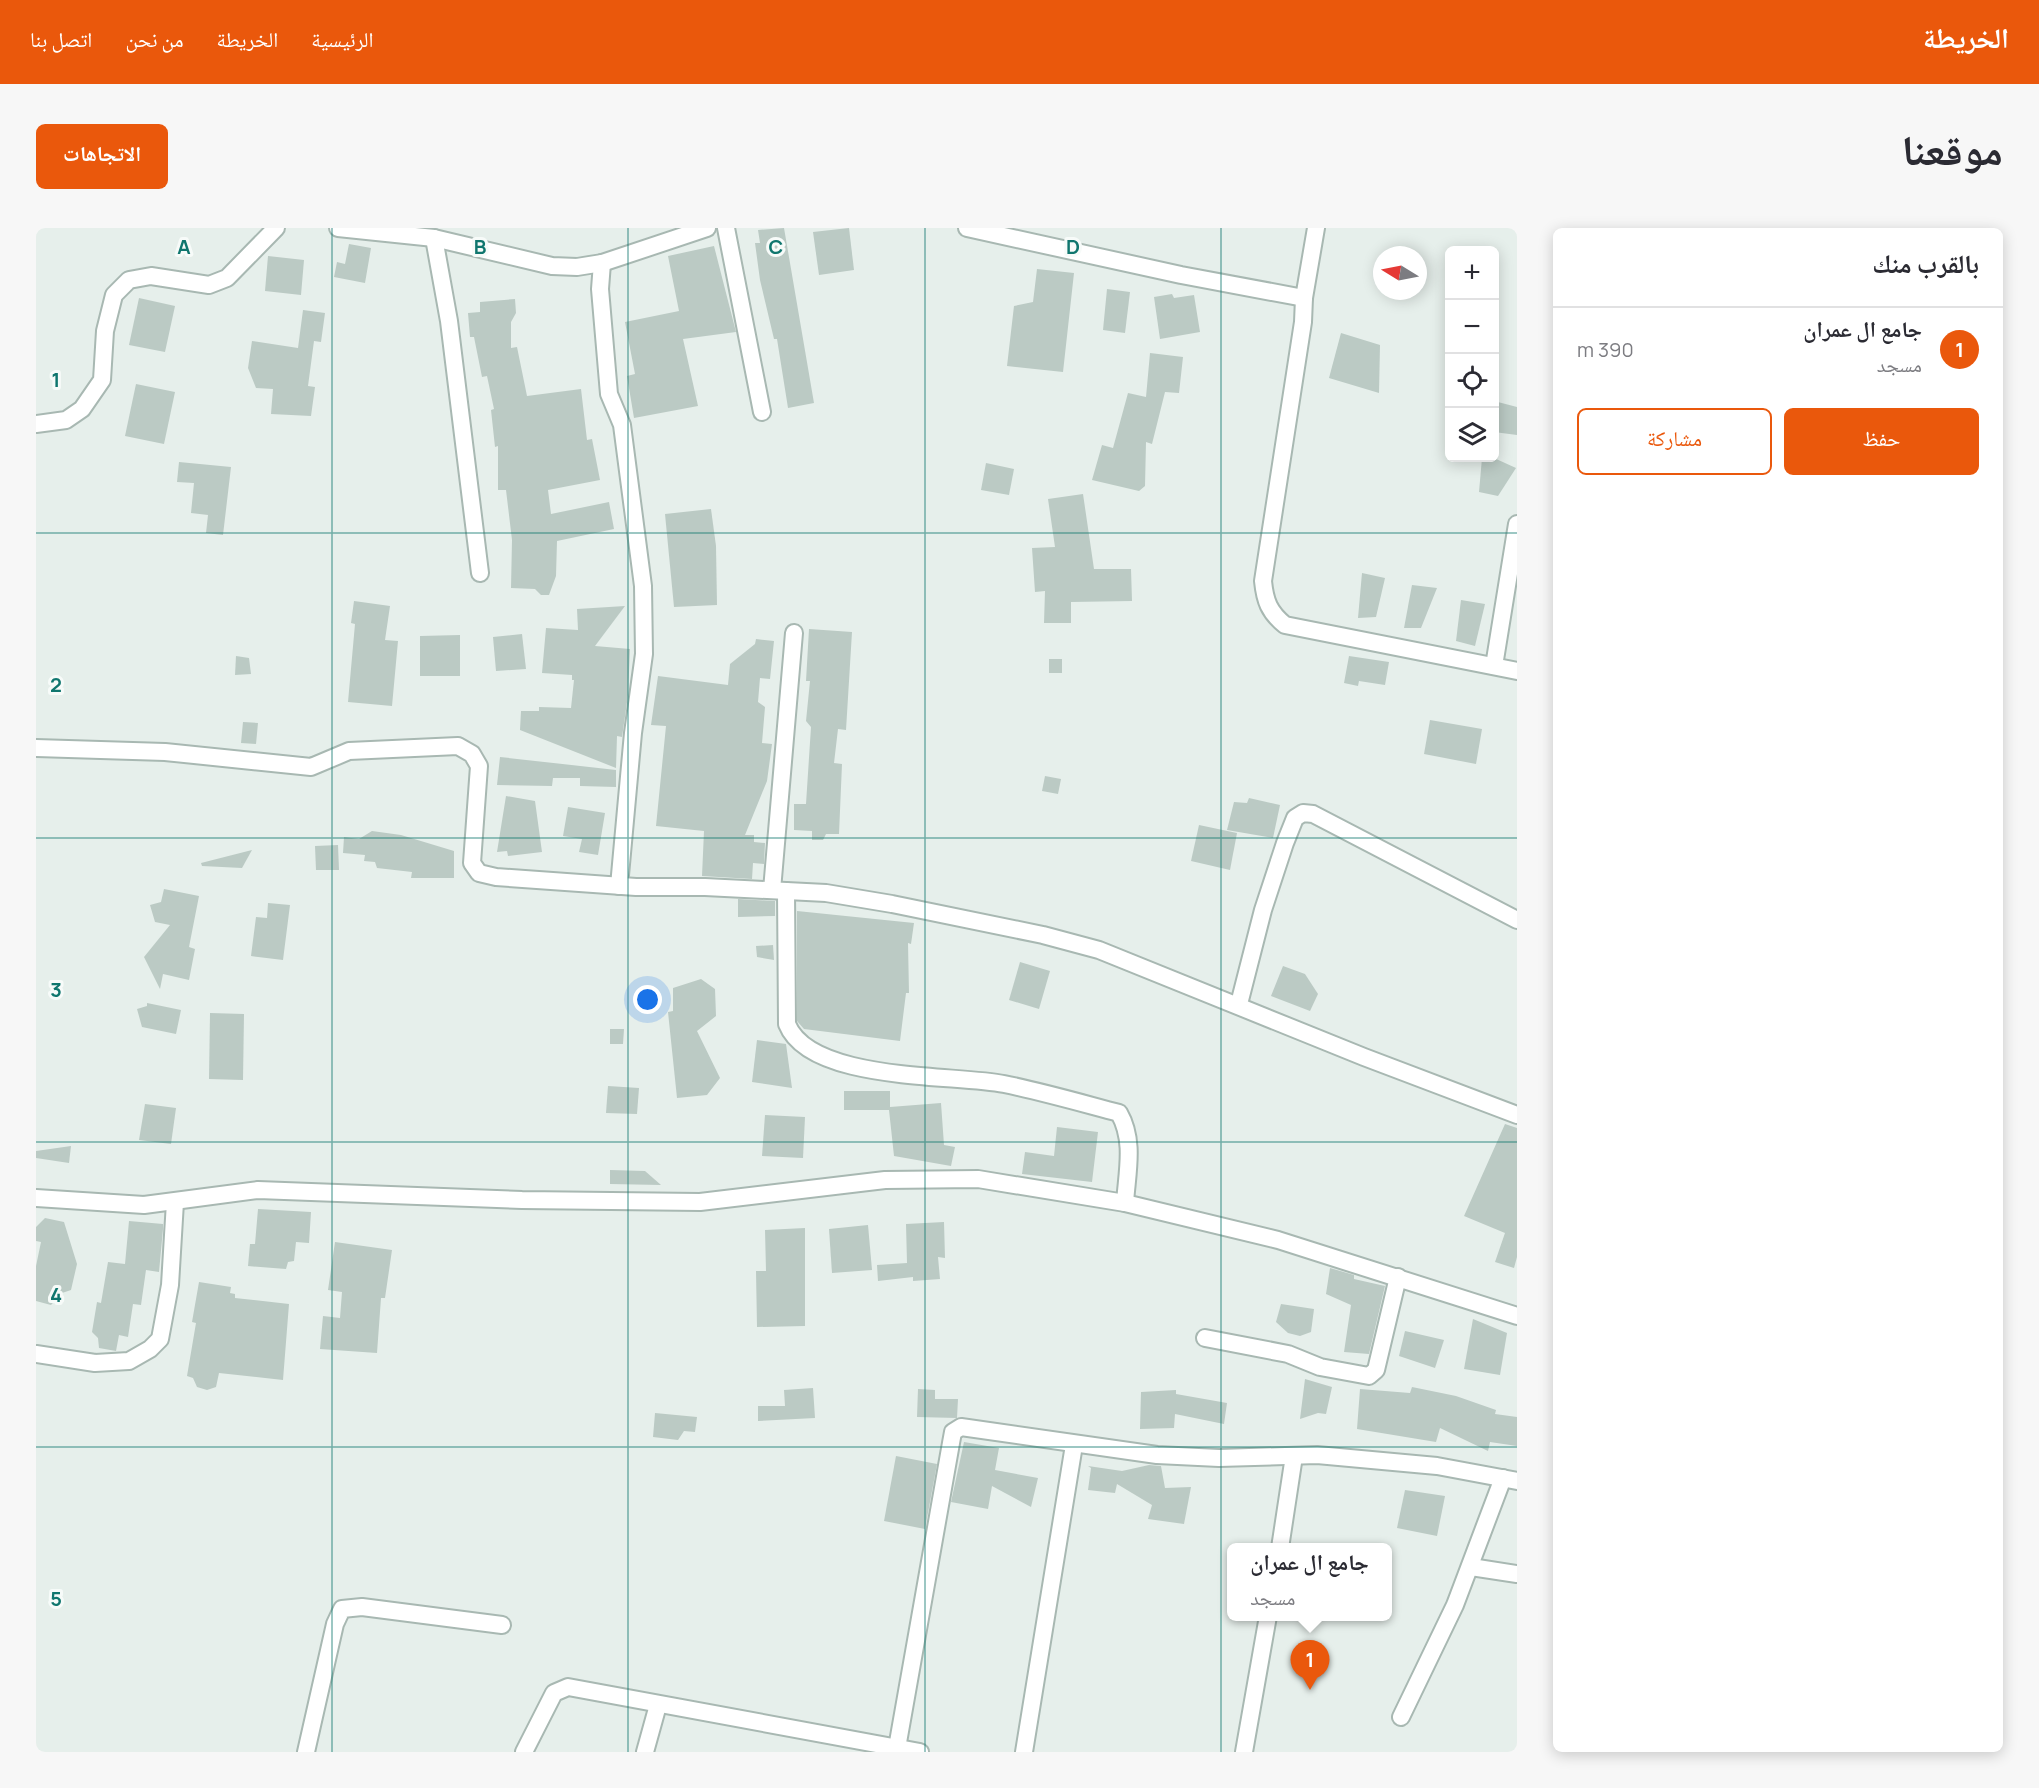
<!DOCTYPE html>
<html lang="ar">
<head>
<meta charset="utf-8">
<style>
	:root { --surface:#fff; --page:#f7f7f7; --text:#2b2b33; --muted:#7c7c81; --line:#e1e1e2; --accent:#ea580c }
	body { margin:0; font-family:Manrope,"Noto Naskh Arabic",sans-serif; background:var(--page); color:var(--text); direction:rtl }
	.controls { position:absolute; right:18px; top:18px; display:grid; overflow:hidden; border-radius:9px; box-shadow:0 3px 15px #0003 }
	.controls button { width:54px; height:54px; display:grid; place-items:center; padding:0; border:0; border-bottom:2px solid var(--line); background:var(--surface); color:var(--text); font:30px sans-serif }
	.compass { position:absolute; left:1337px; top:18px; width:54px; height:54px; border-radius:50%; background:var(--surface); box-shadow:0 3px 15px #0003; rotate:280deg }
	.you { position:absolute; left:612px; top:772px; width:21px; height:21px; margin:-15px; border:4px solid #fff; border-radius:50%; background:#1a73e8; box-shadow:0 0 0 9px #1a73e833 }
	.badge { display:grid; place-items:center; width:39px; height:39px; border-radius:50%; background:var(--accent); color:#fff; font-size:20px; font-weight:700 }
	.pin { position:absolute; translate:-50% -50px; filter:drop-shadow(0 2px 3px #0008) }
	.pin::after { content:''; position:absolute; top:32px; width:21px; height:18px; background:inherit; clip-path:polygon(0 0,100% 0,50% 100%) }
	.popup { position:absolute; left:1191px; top:1315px; width:165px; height:78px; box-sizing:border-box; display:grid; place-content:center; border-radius:9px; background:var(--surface); filter:drop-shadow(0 2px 4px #0005); font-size:20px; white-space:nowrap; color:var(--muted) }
	.popup b { font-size:22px; color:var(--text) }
	.popup::after { content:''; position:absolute; left:50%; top:100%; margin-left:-12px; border:12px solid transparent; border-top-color:var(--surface) }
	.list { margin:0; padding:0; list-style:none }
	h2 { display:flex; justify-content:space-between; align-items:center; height:78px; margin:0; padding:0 24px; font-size:26px }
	h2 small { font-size:20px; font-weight:400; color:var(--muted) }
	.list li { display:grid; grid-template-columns:39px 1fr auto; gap:18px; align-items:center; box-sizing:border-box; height:84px; padding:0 24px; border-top:2px solid var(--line) }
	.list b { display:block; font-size:22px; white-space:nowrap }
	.list p { margin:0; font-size:20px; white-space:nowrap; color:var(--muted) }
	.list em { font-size:20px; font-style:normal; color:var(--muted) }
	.actions { display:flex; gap:12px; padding:18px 24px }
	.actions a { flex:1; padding:14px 0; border:2px solid var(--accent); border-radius:9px; text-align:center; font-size:21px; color:var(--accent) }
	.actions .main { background:var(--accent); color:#fff }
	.icon { flex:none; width:33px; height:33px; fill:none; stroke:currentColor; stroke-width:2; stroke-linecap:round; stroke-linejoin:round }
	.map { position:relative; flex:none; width:1481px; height:1524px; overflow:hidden; direction:ltr; border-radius:9px }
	header { display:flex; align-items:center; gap:36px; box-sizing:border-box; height:84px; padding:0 30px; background:var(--accent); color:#fff }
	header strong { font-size:28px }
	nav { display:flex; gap:33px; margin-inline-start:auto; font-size:21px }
	.intro { display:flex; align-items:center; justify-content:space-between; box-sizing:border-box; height:144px; padding:0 36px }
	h1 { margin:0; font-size:42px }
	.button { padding:15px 27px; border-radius:9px; background:var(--accent); color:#fff; font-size:21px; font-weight:700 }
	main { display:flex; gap:36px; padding:0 36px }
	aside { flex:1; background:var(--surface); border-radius:9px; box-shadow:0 3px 15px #0003 }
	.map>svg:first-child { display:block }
</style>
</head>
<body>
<header>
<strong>الخريطة</strong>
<nav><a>الرئيسية</a><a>الخريطة</a><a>من نحن</a><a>اتصل بنا</a></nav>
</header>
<div class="intro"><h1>موقعنا</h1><a class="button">الاتجاهات</a></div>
<main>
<aside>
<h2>بالقرب منك<small></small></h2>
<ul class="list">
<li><span class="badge">1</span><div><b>جامع ال عمران</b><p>مسجد</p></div><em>390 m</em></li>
</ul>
<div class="actions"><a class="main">حفظ</a><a>مشاركة</a></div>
</aside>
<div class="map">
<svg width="1481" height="1524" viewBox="0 0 1481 1524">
	<rect width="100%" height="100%" fill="#e6efeb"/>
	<g fill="#bbcac4">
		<polygon points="748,0 778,175 752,180 741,111 738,111 724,52 719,15 724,15 722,2"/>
		<polygon points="813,0 818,42 783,47 777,4"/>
		<polygon points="313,16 335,20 329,55 298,49 301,34 309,36"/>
		<polygon points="678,18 700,104 647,111 662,178 598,190 591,148 599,146 589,94 643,83 632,28"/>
		<polygon points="232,28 268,32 265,67 229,63"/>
		<polygon points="1001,41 1038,45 1027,144 971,138 978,78 997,74"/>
		<polygon points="1071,61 1094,64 1089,105 1067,102"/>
		<polygon points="1136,66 1138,70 1158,67 1164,104 1124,111 1118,69"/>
		<polygon points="103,70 139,78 129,124 93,117"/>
		<polygon points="479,71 480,85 475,94 475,120 481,119 491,168 545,161 551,212 556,211 564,252 512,262 515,286 573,274 578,301 521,313 520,348 513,367 505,367 499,361 475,360 476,312 470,262 462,262 462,218 459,219 455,182 458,181 451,148 446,149 438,109 434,109 432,85 444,84 444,74"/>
		<polygon points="267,82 289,85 285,114 278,113 272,158 279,159 275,188 235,186 237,161 220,160 212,140 216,113 262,120"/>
		<polygon points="1305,105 1344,117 1343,165 1293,150"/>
		<polygon points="1114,125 1147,129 1143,165 1129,164 1116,216 1110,214 1109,258 1103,263 1056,252 1066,217 1077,220 1092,165 1110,169"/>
		<polygon points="100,156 139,164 128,216 89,208"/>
		<polygon points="1458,173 1481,179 1481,207 1458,204"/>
		<polygon points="1446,230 1458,230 1480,240 1462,268 1443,264"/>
		<polygon points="143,234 195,239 187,307 170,305 172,287 155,285 158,255 141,254"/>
		<polygon points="950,235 978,241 973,267 945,262"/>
		<polygon points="1047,266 1058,341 1095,341 1096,373 1035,374 1035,395 1008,395 1009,363 999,364 996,320 1019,319 1012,271"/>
		<polygon points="675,281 680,318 681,377 638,379 629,286"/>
		<polygon points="1326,345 1349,350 1340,389 1322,390"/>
		<polygon points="1376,357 1401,360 1385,400 1368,400"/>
		<polygon points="1425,372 1449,376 1439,418 1420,413"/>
		<polygon points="318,373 354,378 349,412 362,413 356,478 312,474 319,396 315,395"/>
		<polygon points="589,378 559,418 594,421 592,467 586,509 581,508 580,540 484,502 485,483 503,483 503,479 535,480 538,452 536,452 536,447 506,445 510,400 542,402 541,381"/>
		<polygon points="773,401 816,404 810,502 802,501 798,535 806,536 803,606 790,606 787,612 776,612 776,603 758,602 758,576 770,576 775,499 770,493 774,453 770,453"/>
		<polygon points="486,406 490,441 460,443 457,409"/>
		<polygon points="424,407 424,448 384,448 384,408"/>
		<polygon points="720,411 738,413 734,451 724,450 722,474 729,479 726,515 736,516 731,553 709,607 718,607 718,614 729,615 728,636 717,635 716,651 666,648 668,603 620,598 630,498 615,497 622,448 692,457 694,436 719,416"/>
		<polygon points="200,428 213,430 215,446 199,447"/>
		<polygon points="1313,428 1353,434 1349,457 1323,453 1322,458 1308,455"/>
		<rect x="1013" y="431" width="13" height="14"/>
		<polygon points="1394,492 1446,501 1440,536 1388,526"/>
		<polygon points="207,494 222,495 220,516 205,515"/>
		<polygon points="464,529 580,542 580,559 544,558 544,550 517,550 516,558 461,557"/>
		<polygon points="1009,548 1025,551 1022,566 1006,563"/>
		<polygon points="470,568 499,573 506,624 472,628 471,623 461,624"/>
		<polygon points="1213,570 1244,577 1237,610 1191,602 1198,574 1211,575"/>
		<polygon points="532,579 569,585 562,627 543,624 546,611 527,608"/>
		<polygon points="1163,597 1201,605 1194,642 1155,633"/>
		<polygon points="336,603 365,607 418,623 418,650 375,650 376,644 341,640 339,634 328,633 329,627 307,625 308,609 323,611"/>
		<polygon points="302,617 303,642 280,642 279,618"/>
		<polygon points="216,622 206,640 166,638 165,635"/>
		<polygon points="128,661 163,668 153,719 159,721 153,752 127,746 124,761 108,729 134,697 119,694 114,677 125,674"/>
		<polygon points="702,671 739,673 739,688 702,689"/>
		<polygon points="232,675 254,677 247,732 215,728 220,689 231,690"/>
		<polygon points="761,683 878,695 875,716 872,715 873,765 870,765 864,813 768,801 761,793"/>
		<polygon points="737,717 738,732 721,729 720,718"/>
		<polygon points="984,734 1014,743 1003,781 973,772"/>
		<polygon points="1247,738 1269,746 1282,766 1274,783 1235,768"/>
		<polygon points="665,751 679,761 680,788 661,803 684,850 671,867 641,870 632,784 637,783 637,760"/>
		<polygon points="111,775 145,782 140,806 106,799 101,781 111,778"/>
		<polygon points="174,785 208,786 207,852 173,851"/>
		<polygon points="574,801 588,801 587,816 574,816"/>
		<polygon points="721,812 750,816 756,860 716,854"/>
		<polygon points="572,858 603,860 601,886 570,885"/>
		<polygon points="808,863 854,863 854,879 905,875 908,917 919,919 915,938 858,928 853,882 808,882"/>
		<polygon points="109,876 140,880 135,916 103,912"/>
		<polygon points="729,887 769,889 767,930 726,928"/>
		<polygon points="1469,896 1481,900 1481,1029 1478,1040 1459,1034 1469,1005 1428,988"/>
		<polygon points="1021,899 1062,904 1056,954 986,946 989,924 1018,928"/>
		<polygon points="35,918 33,935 0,930 0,923"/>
		<polygon points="574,942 609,943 625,957 574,956"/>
		<polygon points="222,981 275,984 273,1015 260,1014 258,1033 252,1034 250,1041 212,1038 214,1016 219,1016"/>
		<polygon points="9,990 28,994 41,1036 35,1062 26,1065 15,1077 0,1073 0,1038 5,1014 0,1013 0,999"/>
		<polygon points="93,993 127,996 127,1001 123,1044 110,1042 105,1077 97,1076 92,1109 83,1107 80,1123 63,1120 62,1110 56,1104 61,1074 65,1075 72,1034 89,1036"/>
		<polygon points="908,994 909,1030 902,1029 904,1051 877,1053 877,1049 842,1053 841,1037 871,1035 870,996"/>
		<polygon points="832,997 836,1042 796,1045 793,1001"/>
		<polygon points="769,1000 769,1098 721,1099 720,1043 730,1043 729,1002"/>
		<polygon points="299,1014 356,1022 349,1070 345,1070 341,1125 284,1121 287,1088 304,1090 306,1064 292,1062"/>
		<polygon points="1294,1040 1318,1047 1318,1051 1349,1058 1333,1126 1308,1124 1315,1077 1290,1066"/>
		<polygon points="163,1054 195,1059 194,1065 199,1066 199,1070 253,1076 247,1152 183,1145 180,1159 171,1162 161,1159 157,1150 151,1148 160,1095 156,1094"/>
		<polygon points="1245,1076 1278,1081 1275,1104 1264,1108 1252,1105 1240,1094"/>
		<polygon points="1437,1091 1471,1105 1464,1147 1428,1141"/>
		<polygon points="1369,1103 1408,1112 1399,1140 1363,1128"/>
		<polygon points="1269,1151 1296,1159 1290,1186 1282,1185 1264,1191"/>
		<polygon points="1376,1159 1420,1168 1460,1182 1459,1186 1481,1189 1481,1218 1454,1214 1452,1223 1404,1200 1400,1214 1321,1201 1324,1161 1374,1165"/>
		<polygon points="777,1160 779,1190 722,1193 722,1178 749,1178 748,1162"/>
		<polygon points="882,1161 899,1162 899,1171 922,1171 921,1190 881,1189"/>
		<polygon points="1140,1162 1140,1166 1191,1175 1188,1196 1139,1186 1138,1200 1104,1201 1105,1164"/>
		<polygon points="619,1185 661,1189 659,1204 648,1203 642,1212 617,1209"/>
		<polygon points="928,1214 963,1220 959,1242 1002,1250 995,1279 956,1258 952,1281 915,1274"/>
		<polygon points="860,1228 901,1236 889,1301 848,1293"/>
		<polygon points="1113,1237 1125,1238 1129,1260 1155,1259 1148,1296 1112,1291 1116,1277 1081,1256 1079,1265 1052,1262 1055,1240 1052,1238 1086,1243"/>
		<polygon points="1369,1262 1409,1268 1401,1308 1361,1300"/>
	</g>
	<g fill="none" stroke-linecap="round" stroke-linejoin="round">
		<g stroke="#a8b8b2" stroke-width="20">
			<g id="minor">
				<polyline points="302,0 398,10 516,38 541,39 566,35 671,0"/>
				<polyline points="690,0 726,184"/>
				<polyline points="931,0 1145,47 1268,70"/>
				<path d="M1280,0L1268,70L1267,94L1227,353C1229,373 1233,384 1249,397L1481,443"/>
				<polyline points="398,10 413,93 444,345"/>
				<polyline points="566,35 564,61 573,166 586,197 607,358 608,426 597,505 583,658"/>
				<polyline points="0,196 30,192 46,181 66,152 69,103 78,67 93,52 115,48 173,57 191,50 240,0"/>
				<polyline points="1458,438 1481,296"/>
				<polyline points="0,520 129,524 275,539 313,523 422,518 436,526 443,538 436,635 443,645 460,649 600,659 669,659 790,665 856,676 1007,707 1063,722 1328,829 1481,887"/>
				<polyline points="736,662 758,405"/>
				<path d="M750,663L751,796C774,854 916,846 968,856C1007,864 1045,875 1083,885C1099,913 1091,944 1089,975"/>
				<polyline points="1203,776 1227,682 1249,615 1259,590 1267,585 1277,586 1481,692"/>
				<polyline points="0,970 108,977 222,962 486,972 664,974 849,952 942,951 1089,975 1242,1012 1481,1088"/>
				<polyline points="1169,1110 1252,1126 1284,1139 1333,1148 1340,1142 1362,1049"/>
				<polyline points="0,1126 59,1135 93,1133 114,1121 124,1111 134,1057 139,974"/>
				<polyline points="1244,1320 1258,1228"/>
				<polyline points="1435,1339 1481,1346"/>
				<polyline points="1365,1489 1419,1377 1467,1250"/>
				<polyline points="861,1520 915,1215 917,1204 925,1199 1121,1227 1183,1230 1281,1227 1401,1238 1481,1253"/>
				<polyline points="270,1524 299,1396 306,1381 326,1379 466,1397"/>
				<polyline points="488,1524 518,1465 532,1459 884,1524"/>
				<polyline points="609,1524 622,1477"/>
				<polyline points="988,1524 1038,1217"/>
				<polyline points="1208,1524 1232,1388"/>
			</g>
		</g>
		<use href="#minor" stroke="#fff" stroke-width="16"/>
	</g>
	<path fill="none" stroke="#0f766e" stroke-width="1.5" stroke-opacity="0.55" d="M296,0V1524M592,0V1524M889,0V1524M1185,0V1524M0,305H1481M0,610H1481M0,914H1481M0,1219H1481"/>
	<g font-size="20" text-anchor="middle" font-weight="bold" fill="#0f766e" stroke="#f7fbf9" stroke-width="6" stroke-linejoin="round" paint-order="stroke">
		<text x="148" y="26">A</text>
		<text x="444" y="26">B</text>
		<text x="740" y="26">C</text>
		<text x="1037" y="26">D</text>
		<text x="20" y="159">1</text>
		<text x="20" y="464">2</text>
		<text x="20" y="769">3</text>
		<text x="20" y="1074">4</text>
		<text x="20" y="1378">5</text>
	</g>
</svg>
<div class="controls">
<button>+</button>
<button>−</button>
<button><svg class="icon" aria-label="locate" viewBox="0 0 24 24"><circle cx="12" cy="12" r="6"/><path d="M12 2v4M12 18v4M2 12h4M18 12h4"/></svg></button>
<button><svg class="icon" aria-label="layers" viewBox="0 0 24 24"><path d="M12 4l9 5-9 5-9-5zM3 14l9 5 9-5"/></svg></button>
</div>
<svg class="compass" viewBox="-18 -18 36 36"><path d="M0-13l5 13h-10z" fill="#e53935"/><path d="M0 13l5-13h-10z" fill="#7c7c81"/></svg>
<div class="you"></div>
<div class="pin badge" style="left:1274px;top:1462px">1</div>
<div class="popup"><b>جامع ال عمران</b>مسجد</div>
</div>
</main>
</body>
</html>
